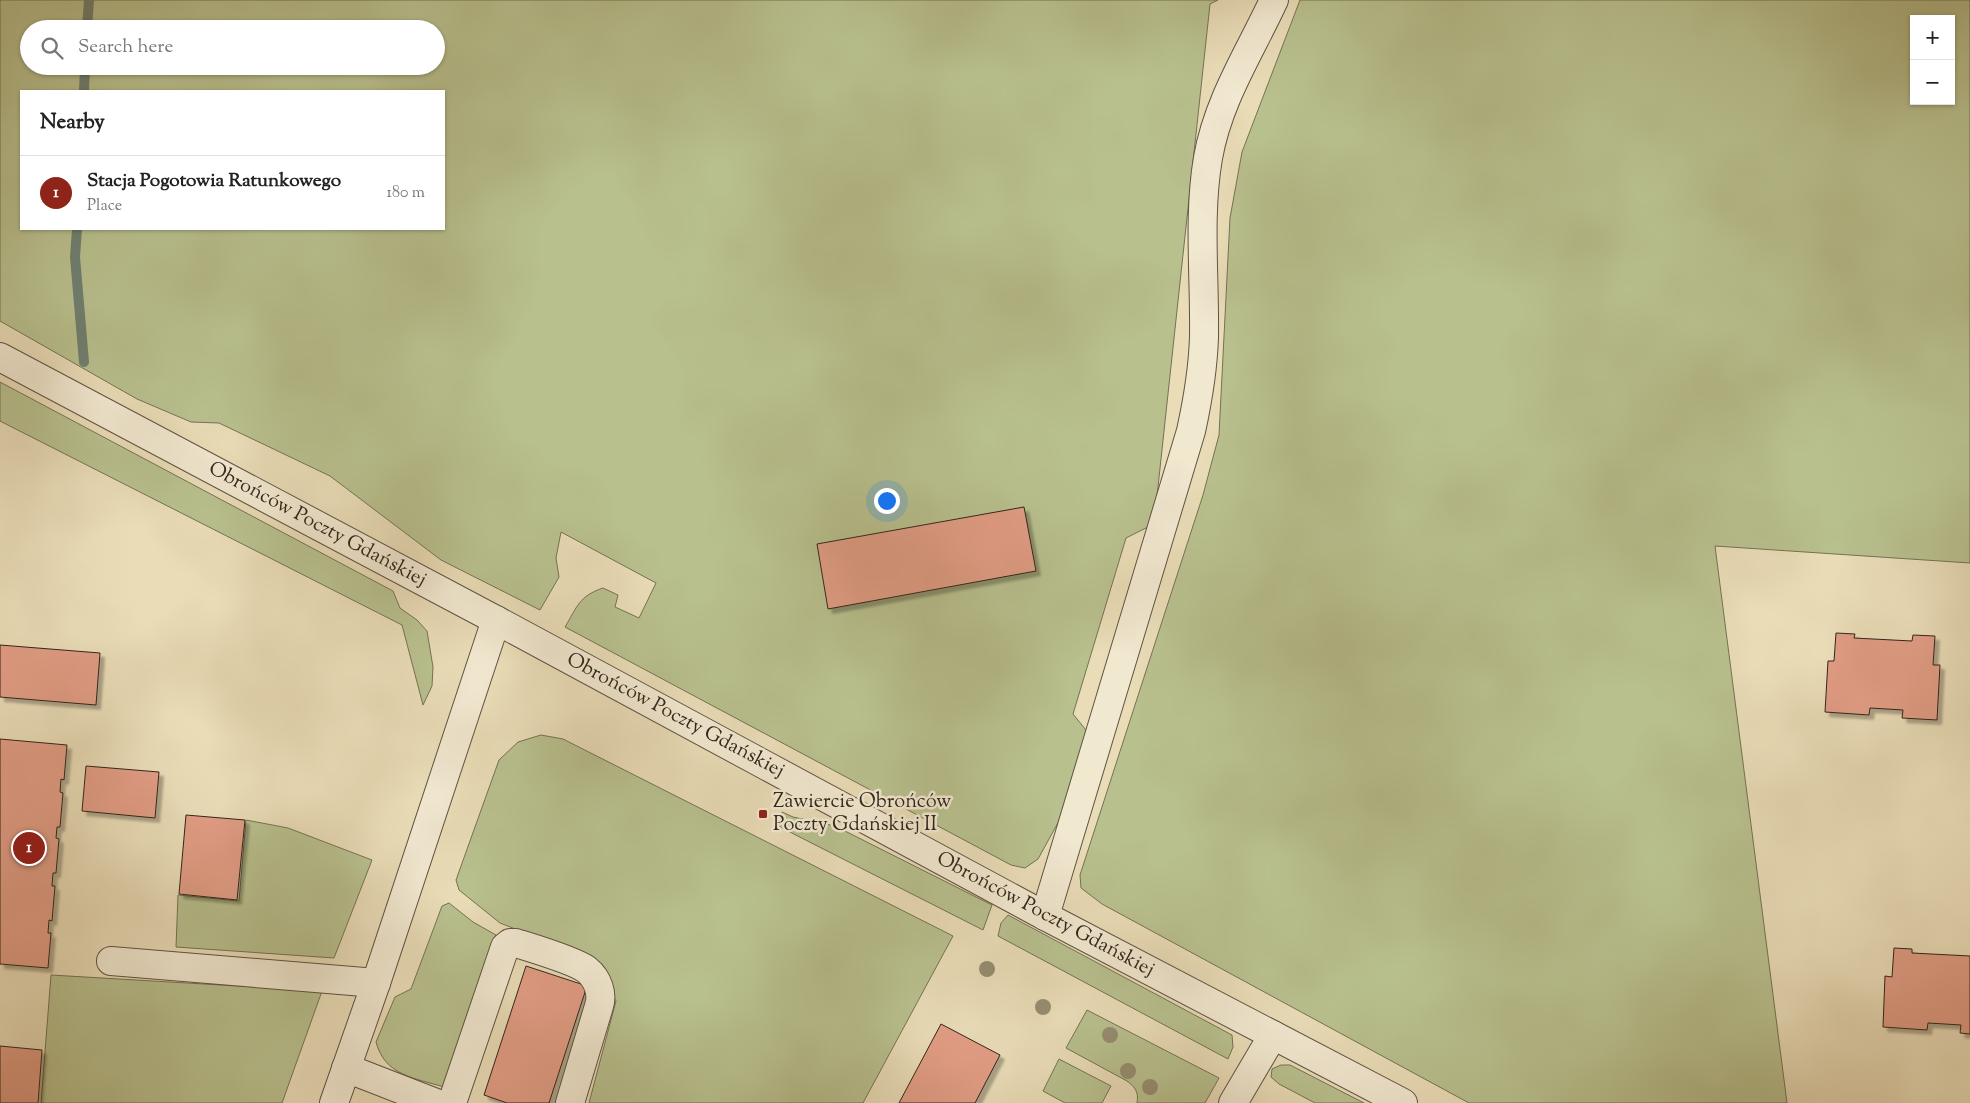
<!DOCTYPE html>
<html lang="en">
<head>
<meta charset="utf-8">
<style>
	:root { --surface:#fff; --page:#f6f6f6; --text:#222; --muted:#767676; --line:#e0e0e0; --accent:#8f2418 }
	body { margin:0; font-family:"Sorts Mill Goudy",serif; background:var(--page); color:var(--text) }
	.controls { position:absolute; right:15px; top:15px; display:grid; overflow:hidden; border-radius:0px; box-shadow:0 1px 4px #0004 }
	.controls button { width:45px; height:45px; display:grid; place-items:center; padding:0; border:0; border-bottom:1px solid var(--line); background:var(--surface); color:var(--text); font:25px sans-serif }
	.you { position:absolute; left:886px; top:500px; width:18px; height:18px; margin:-12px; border:4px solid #fff; border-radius:50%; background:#1a73e8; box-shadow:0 0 0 8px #1a73e833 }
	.badge { display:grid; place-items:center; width:32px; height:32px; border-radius:50%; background:var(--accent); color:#fff; font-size:16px; font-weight:700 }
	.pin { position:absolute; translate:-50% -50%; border:2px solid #fff; box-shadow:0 1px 5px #0006 }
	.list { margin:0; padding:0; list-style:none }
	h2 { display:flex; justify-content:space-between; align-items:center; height:65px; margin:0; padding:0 20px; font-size:21px }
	h2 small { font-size:16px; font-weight:400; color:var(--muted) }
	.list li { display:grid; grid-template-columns:32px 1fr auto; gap:15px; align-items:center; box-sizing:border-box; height:75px; padding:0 20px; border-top:1px solid var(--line) }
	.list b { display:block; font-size:19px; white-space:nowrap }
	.list p { margin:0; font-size:16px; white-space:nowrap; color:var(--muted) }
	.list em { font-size:16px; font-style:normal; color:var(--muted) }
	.icon { flex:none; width:28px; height:28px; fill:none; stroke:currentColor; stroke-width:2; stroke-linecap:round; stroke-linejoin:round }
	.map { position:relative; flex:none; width:1970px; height:1103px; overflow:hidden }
	.search { position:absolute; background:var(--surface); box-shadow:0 1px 4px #0004; left:20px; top:20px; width:425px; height:55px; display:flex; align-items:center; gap:12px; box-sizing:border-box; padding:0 18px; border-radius:28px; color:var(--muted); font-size:19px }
	.panel { position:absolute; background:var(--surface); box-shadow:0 1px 4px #0004; left:20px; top:90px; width:425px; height:140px; border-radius:0px }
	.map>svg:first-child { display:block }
</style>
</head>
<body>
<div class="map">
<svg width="1970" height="1103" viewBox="0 0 1970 1103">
	<defs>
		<filter id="shadow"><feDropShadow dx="4.5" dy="4.5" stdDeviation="1" flood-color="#0004"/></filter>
	</defs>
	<rect width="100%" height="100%" fill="#e9dcb7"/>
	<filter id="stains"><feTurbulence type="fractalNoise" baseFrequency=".004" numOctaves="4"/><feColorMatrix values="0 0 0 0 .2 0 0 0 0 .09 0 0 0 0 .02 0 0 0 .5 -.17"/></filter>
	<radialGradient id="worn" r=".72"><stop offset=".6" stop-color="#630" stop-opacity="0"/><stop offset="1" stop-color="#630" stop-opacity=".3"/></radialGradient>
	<g fill="#b8c08e" stroke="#747255" fill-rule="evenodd">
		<path d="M0,0H1218L1210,4L1154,524L1126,538L1073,714L1090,735L1065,810L1038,859L1025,868L1011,865L565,627C577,607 579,596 603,588L618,595L615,607L639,618L656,583L561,532L556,558L559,577L540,610L441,560L330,476L219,423L191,422L137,399L0,321ZM29,29H436V66H29ZM21,91H444V229H21Z"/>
		<path d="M1300,0H1970V563L1715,546L1787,1103H1469L1102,904L1081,888L1080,875L1203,495L1219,435L1230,218L1242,152ZM1914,19H1951V101H1914Z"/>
		<polygon points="0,382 393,591 400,608 417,620 427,631 433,667 432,686 423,705 402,625 0,421"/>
		<polygon points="541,735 563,739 953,936 863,1103 589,1103 616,1001 592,959 500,923 459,890 456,880 499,760 518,742"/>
		<polygon points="782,812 793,817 835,826 992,905 983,930 776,825"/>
		<polygon points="246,820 288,828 372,860 334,958 176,947 178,895 239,901"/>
		<path d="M449,903L473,922L496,935L444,1087C415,1078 385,1076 376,1042L395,997L411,989L442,906Z"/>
		<polygon points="1008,915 1232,1035 1233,1047 1228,1059 998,936 1001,923"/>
		<polygon points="51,975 322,991 282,1103 41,1103"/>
		<path d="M1087,1010L1219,1078L1205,1103H1137C1139,1092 1135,1087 1127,1081L1066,1048Z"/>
		<polygon points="1059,1059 1111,1086 1102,1103 1065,1103 1043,1091"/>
		<polygon points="1281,1065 1290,1065 1364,1103 1315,1103 1279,1084 1271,1077 1272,1069"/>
	</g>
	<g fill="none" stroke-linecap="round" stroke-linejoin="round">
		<g stroke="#6f8071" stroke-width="10">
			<polyline points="87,29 89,0"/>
			<polyline points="84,91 85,66"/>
			<polyline points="77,229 75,257 84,362"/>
		</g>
	</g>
	<g fill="#e19d85" stroke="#31251c" filter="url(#shadow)">
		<polygon points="1024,507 1036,571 828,609 817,544"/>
		<polygon points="1836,633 1855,634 1854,638 1912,641 1913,635 1935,636 1933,665 1940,665 1937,720 1902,718 1903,710 1870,708 1869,715 1825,712 1828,661 1834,661"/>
		<polygon points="0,645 100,653 96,705 0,697"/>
		<polygon points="0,739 67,745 64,780 61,779 60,792 63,793 60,827 57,827 56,838 59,839 56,873 53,873 52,886 55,886 52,921 49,920 48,933 51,933 48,968 0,964"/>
		<polygon points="86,766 159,772 155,818 82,811"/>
		<polygon points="186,815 245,820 237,900 179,894"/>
		<polygon points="1894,948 1912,949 1912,953 1970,956 1970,1034 1960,1033 1961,1025 1928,1023 1927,1030 1883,1027 1885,976 1892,977"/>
		<polygon points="526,966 587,986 549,1103 507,1103 484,1095"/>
		<polygon points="941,1024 1000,1055 975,1103 899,1103"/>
		<polygon points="0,1046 42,1050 38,1103 0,1103"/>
	</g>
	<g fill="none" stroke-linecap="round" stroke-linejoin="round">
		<g stroke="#5f5343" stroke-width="30">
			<g id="minor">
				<polyline points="0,357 496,620 1045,916 1403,1103"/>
				<path d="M1045,916L1191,431C1198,399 1203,369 1204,337C1205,278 1198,216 1208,158C1218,100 1250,52 1274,0"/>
				<polyline points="111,961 376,983"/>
				<polyline points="346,1068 436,1103"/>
				<polyline points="334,1103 376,983 496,620"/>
				<path d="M452,1103L505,947L510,943H516C532,948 576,961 587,970C598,979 603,994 599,1006L570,1103"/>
				<polyline points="1233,1103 1273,1035"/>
			</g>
		</g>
		<use href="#minor" stroke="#f1e8d0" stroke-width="28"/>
	</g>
	<g fill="#968d71">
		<circle cx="987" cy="969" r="8"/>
		<circle cx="1043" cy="1007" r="8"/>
		<circle cx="1110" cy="1035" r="8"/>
		<circle cx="1128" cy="1071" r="8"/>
		<circle cx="1150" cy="1087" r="8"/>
	</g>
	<rect fill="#8f2418" stroke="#f1e8d0" stroke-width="2" x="758" y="809" width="10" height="10" rx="2.5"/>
	<g text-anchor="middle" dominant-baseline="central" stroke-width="5" stroke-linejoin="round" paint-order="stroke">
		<g font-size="20" fill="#31251c" stroke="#f1e8d0">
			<text transform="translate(317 525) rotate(28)">Obrońców Poczty Gdańskiej</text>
			<text transform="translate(675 716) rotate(28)">Obrońców Poczty Gdańskiej</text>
			<text transform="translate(1045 915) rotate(28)">Obrońców Poczty Gdańskiej</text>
		</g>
		<g font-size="20" fill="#31251c" stroke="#f1e8d0" text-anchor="start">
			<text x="773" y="802">Zawiercie Obrońców<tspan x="773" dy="23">Poczty Gdańskiej II</tspan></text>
		</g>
	</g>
	<rect width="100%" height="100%" filter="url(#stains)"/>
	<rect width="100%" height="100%" fill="url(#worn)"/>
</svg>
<div class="controls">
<button>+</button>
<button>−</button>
</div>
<div class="you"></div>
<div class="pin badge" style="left:29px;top:848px">1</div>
<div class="search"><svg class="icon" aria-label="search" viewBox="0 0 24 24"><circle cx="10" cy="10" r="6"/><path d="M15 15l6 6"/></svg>Search here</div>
<section class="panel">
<h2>Nearby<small></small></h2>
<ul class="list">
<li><span class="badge">1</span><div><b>Stacja Pogotowia Ratunkowego</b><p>Place</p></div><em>180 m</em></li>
</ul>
</section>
</div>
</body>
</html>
